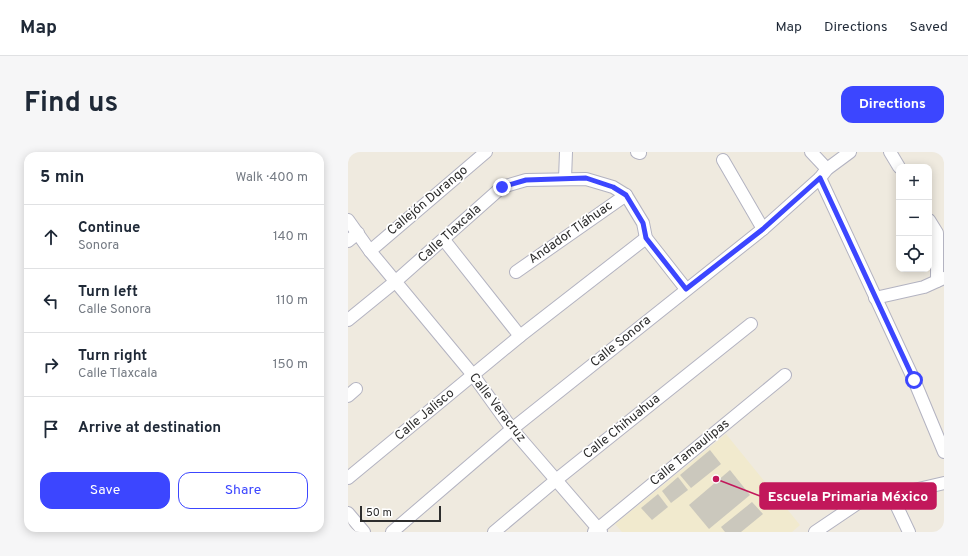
<!DOCTYPE html>
<html lang="en">
<head>
<meta charset="utf-8">
<style>
	:root { --surface:#fff; --page:#f6f6f7; --text:#1f2937; --muted:#747a83; --line:#e0e1e3; --accent:#3c46ff }
	body { margin:0; font-family:Overpass,sans-serif; background:var(--page); color:var(--text) }
	.controls { position:absolute; right:12px; top:12px; display:grid; overflow:hidden; border-radius:8px; box-shadow:0 2px 10px #0003 }
	.controls button { width:36px; height:36px; display:grid; place-items:center; padding:0; border:0; border-bottom:1px solid var(--line); background:var(--surface); color:var(--text); font:20px sans-serif }
	.scale { position:absolute; left:12px; bottom:10px; width:81px; box-sizing:border-box; padding-left:4px; border:2px solid #2d2d2d; border-top:0; font-size:11px; line-height:14px; white-space:nowrap; color:#2d2d2d; -webkit-text-stroke:3px #fff; paint-order:stroke }
	.stop { position:absolute; width:12px; height:12px; margin:-9px; border:3px solid #3c46ff; border-radius:50%; background:#fff }
	.stop.end { background:#3c46ff; border-color:#fff; box-shadow:0 1px 4px #0008 }
	.list { margin:0; padding:0; list-style:none }
	h2 { display:flex; justify-content:space-between; align-items:center; height:52px; margin:0; padding:0 16px; font-size:17px }
	h2 small { font-size:13px; font-weight:400; color:var(--muted) }
	.list li { display:grid; grid-template-columns:26px 1fr auto; gap:12px; align-items:center; box-sizing:border-box; height:64px; padding:0 16px; border-top:1px solid var(--line) }
	.list b { display:block; font-size:15px; white-space:nowrap }
	.list p { margin:0; font-size:13px; white-space:nowrap; color:var(--muted) }
	.list em { font-size:13px; font-style:normal; color:var(--muted) }
	.actions { display:flex; gap:8px; padding:12px 16px }
	.actions a { flex:1; padding:9px 0; border:1px solid var(--accent); border-radius:12px; text-align:center; font-size:14px; color:var(--accent) }
	.actions .main { background:var(--accent); color:#fff }
	.icon { flex:none; width:22px; height:22px; fill:none; stroke:currentColor; stroke-width:2; stroke-linecap:round; stroke-linejoin:round }
	.map { position:relative; flex:none; width:596px; height:380px; overflow:hidden; border-radius:12px }
	header { display:flex; align-items:center; gap:24px; box-sizing:border-box; height:56px; padding:0 20px; background:var(--surface); border-bottom:1px solid var(--line) }
	header strong { font-size:19px }
	nav { display:flex; gap:22px; margin-inline-start:auto; font-size:14px }
	.intro { display:flex; align-items:center; justify-content:space-between; box-sizing:border-box; height:96px; padding:0 24px }
	h1 { margin:0; font-size:28px }
	.button { padding:10px 18px; border-radius:12px; background:var(--accent); color:#fff; font-size:14px; font-weight:700 }
	main { display:flex; gap:24px; padding:0 24px }
	aside { flex:1; background:var(--surface); border-radius:12px; box-shadow:0 2px 10px #0003 }
	.map>svg:first-child { display:block }
</style>
</head>
<body>
<header>
<strong>Map</strong>
<nav><a>Map</a><a>Directions</a><a>Saved</a></nav>
</header>
<div class="intro"><h1>Find us</h1><a class="button">Directions</a></div>
<main>
<aside>
<h2>5 min<small>Walk · 400 m</small></h2>
<ul class="list">
<li><svg class="icon" aria-label="ahead" viewBox="0 0 24 24"><path d="M12 20V5M6 11l6-6 6 6"/></svg><div><b>Continue</b><p>Sonora</p></div><em>140 m</em></li>
<li><svg class="icon" aria-label="left" viewBox="0 0 24 24"><path d="M17 20v-9H6M10 6l-5 5 5 5"/></svg><div><b>Turn left</b><p>Calle Sonora</p></div><em>110 m</em></li>
<li><svg class="icon" aria-label="right" viewBox="0 0 24 24"><path d="M7 20v-9h11M14 6l5 5-5 5"/></svg><div><b>Turn right</b><p>Calle Tlaxcala</p></div><em>150 m</em></li>
<li><svg class="icon" aria-label="arrive" viewBox="0 0 24 24"><path d="M6 21V4h12l-3 4 3 4H6"/></svg><div><b>Arrive at destination</b></div></li>
</ul>
<div class="actions"><a class="main">Save</a><a>Share</a></div>
</aside>
<div class="map">
<svg width="596" height="380" viewBox="0 0 596 380">
	<rect width="100%" height="100%" fill="#efeadf"/>
	<polygon fill="#f1eace" points="378,282 452,373 444,380 274,380 267,372"/>
	<g fill="#cbc8bd">
		<polygon points="362,298 373,312 343,336 332,323"/>
		<polygon points="382,318 402,343 361,377 341,353"/>
		<polygon points="330,325 340,338 323,351 314,339"/>
		<polygon points="310,342 320,355 304,368 293,356"/>
		<polygon points="404,350 415,362 393,380 377,380 373,375"/>
	</g>
	<g fill="none" stroke-linecap="round" stroke-linejoin="round">
		<g stroke="#b3b3c1" stroke-width="14">
			<g id="minor">
				<polyline points="289,0 292,1"/>
				<polyline points="463,0 479,17"/>
				<polyline points="542,0 551,15"/>
				<polyline points="375,8 415,77"/>
				<polyline points="472,26 566,228 596,300"/>
				<polyline points="217,27 218,0"/>
				<polyline points="0,68 22,99 125,223 164,277 253,380"/>
				<polyline points="581,68 589,81 589,129"/>
				<polyline points="96,88 172,184"/>
				<polyline points="0,89 10,81"/>
				<polyline points="22,99 138,0"/>
				<polyline points="168,120 278,43"/>
				<polyline points="527,146 576,135 596,126"/>
				<polyline points="0,168 48,129 154,35 178,28 238,27 265,35 278,43 295,71 298,86 338,137"/>
				<polyline points="0,244 8,237"/>
				<polyline points="0,326 172,184 298,86"/>
				<polyline points="544,344 561,380"/>
				<polyline points="0,361 16,380"/>
				<polyline points="44,380 164,277 415,77 472,26 479,17 502,0"/>
				<polyline points="146,380 208,328 403,172"/>
				<polyline points="246,380 437,223"/>
				<polyline points="467,380 510,351 596,331"/>
			</g>
		</g>
		<use href="#minor" stroke="#fff" stroke-width="12"/>
	</g>
	<g fill="none" stroke-linecap="round" stroke-linejoin="round">
		<polyline stroke="#3c46ff" stroke-width="5" points="154,35 178,28 238,26 265,35 278,43 295,71 298,86 338,137 415,77 472,26 566,228"/>
	</g>
	<g text-anchor="middle" dominant-baseline="central" stroke-width="3.5" stroke-linejoin="round" paint-order="stroke">
		<g font-size="13" fill="#2d2d2d" stroke="#fff">
			<text transform="translate(80 49) rotate(-40)">Callejón Durango</text>
			<text transform="translate(223 81) rotate(-35)">Andador Tláhuac</text>
			<text transform="translate(102 82) rotate(-42)">Calle Tlaxcala</text>
			<text transform="translate(273 190) rotate(-39)">Calle Sonora</text>
			<text transform="translate(149 256) rotate(52)">Calle Veracruz</text>
			<text transform="translate(77 263) rotate(-40)">Calle Jalisco</text>
			<text transform="translate(274 275) rotate(-39)">Calle Chihuahua</text>
			<text transform="translate(342 301) rotate(-39)">Calle Tamaulipas</text>
		</g>
	</g>
	<path fill="none" stroke="#c2185b" stroke-width="1.5" d="M368 327L412 344"/>
	<circle fill="#c2185b" stroke="#fff" stroke-width="1.5" cx="368" cy="327" r="4"/>
	<rect fill="#c2185b" stroke="#c2185b" stroke-width="1.5" x="412" y="331" width="176" height="26" rx="4"/>
	<g font-size="14" text-anchor="middle" font-weight="bold" fill="#fff">
		<text x="500" y="349">Escuela Primaria México</text>
	</g>
</svg>
<div class="controls">
<button>+</button>
<button>−</button>
<button><svg class="icon" aria-label="locate" viewBox="0 0 24 24"><circle cx="12" cy="12" r="6"/><path d="M12 2v4M12 18v4M2 12h4M18 12h4"/></svg></button>
</div>
<div class="scale">50 m</div>
<div class="stop" style="left:566px;top:228px"></div>
<div class="stop end" style="left:154px;top:35px"></div>
</div>
</main>
</body>
</html>
